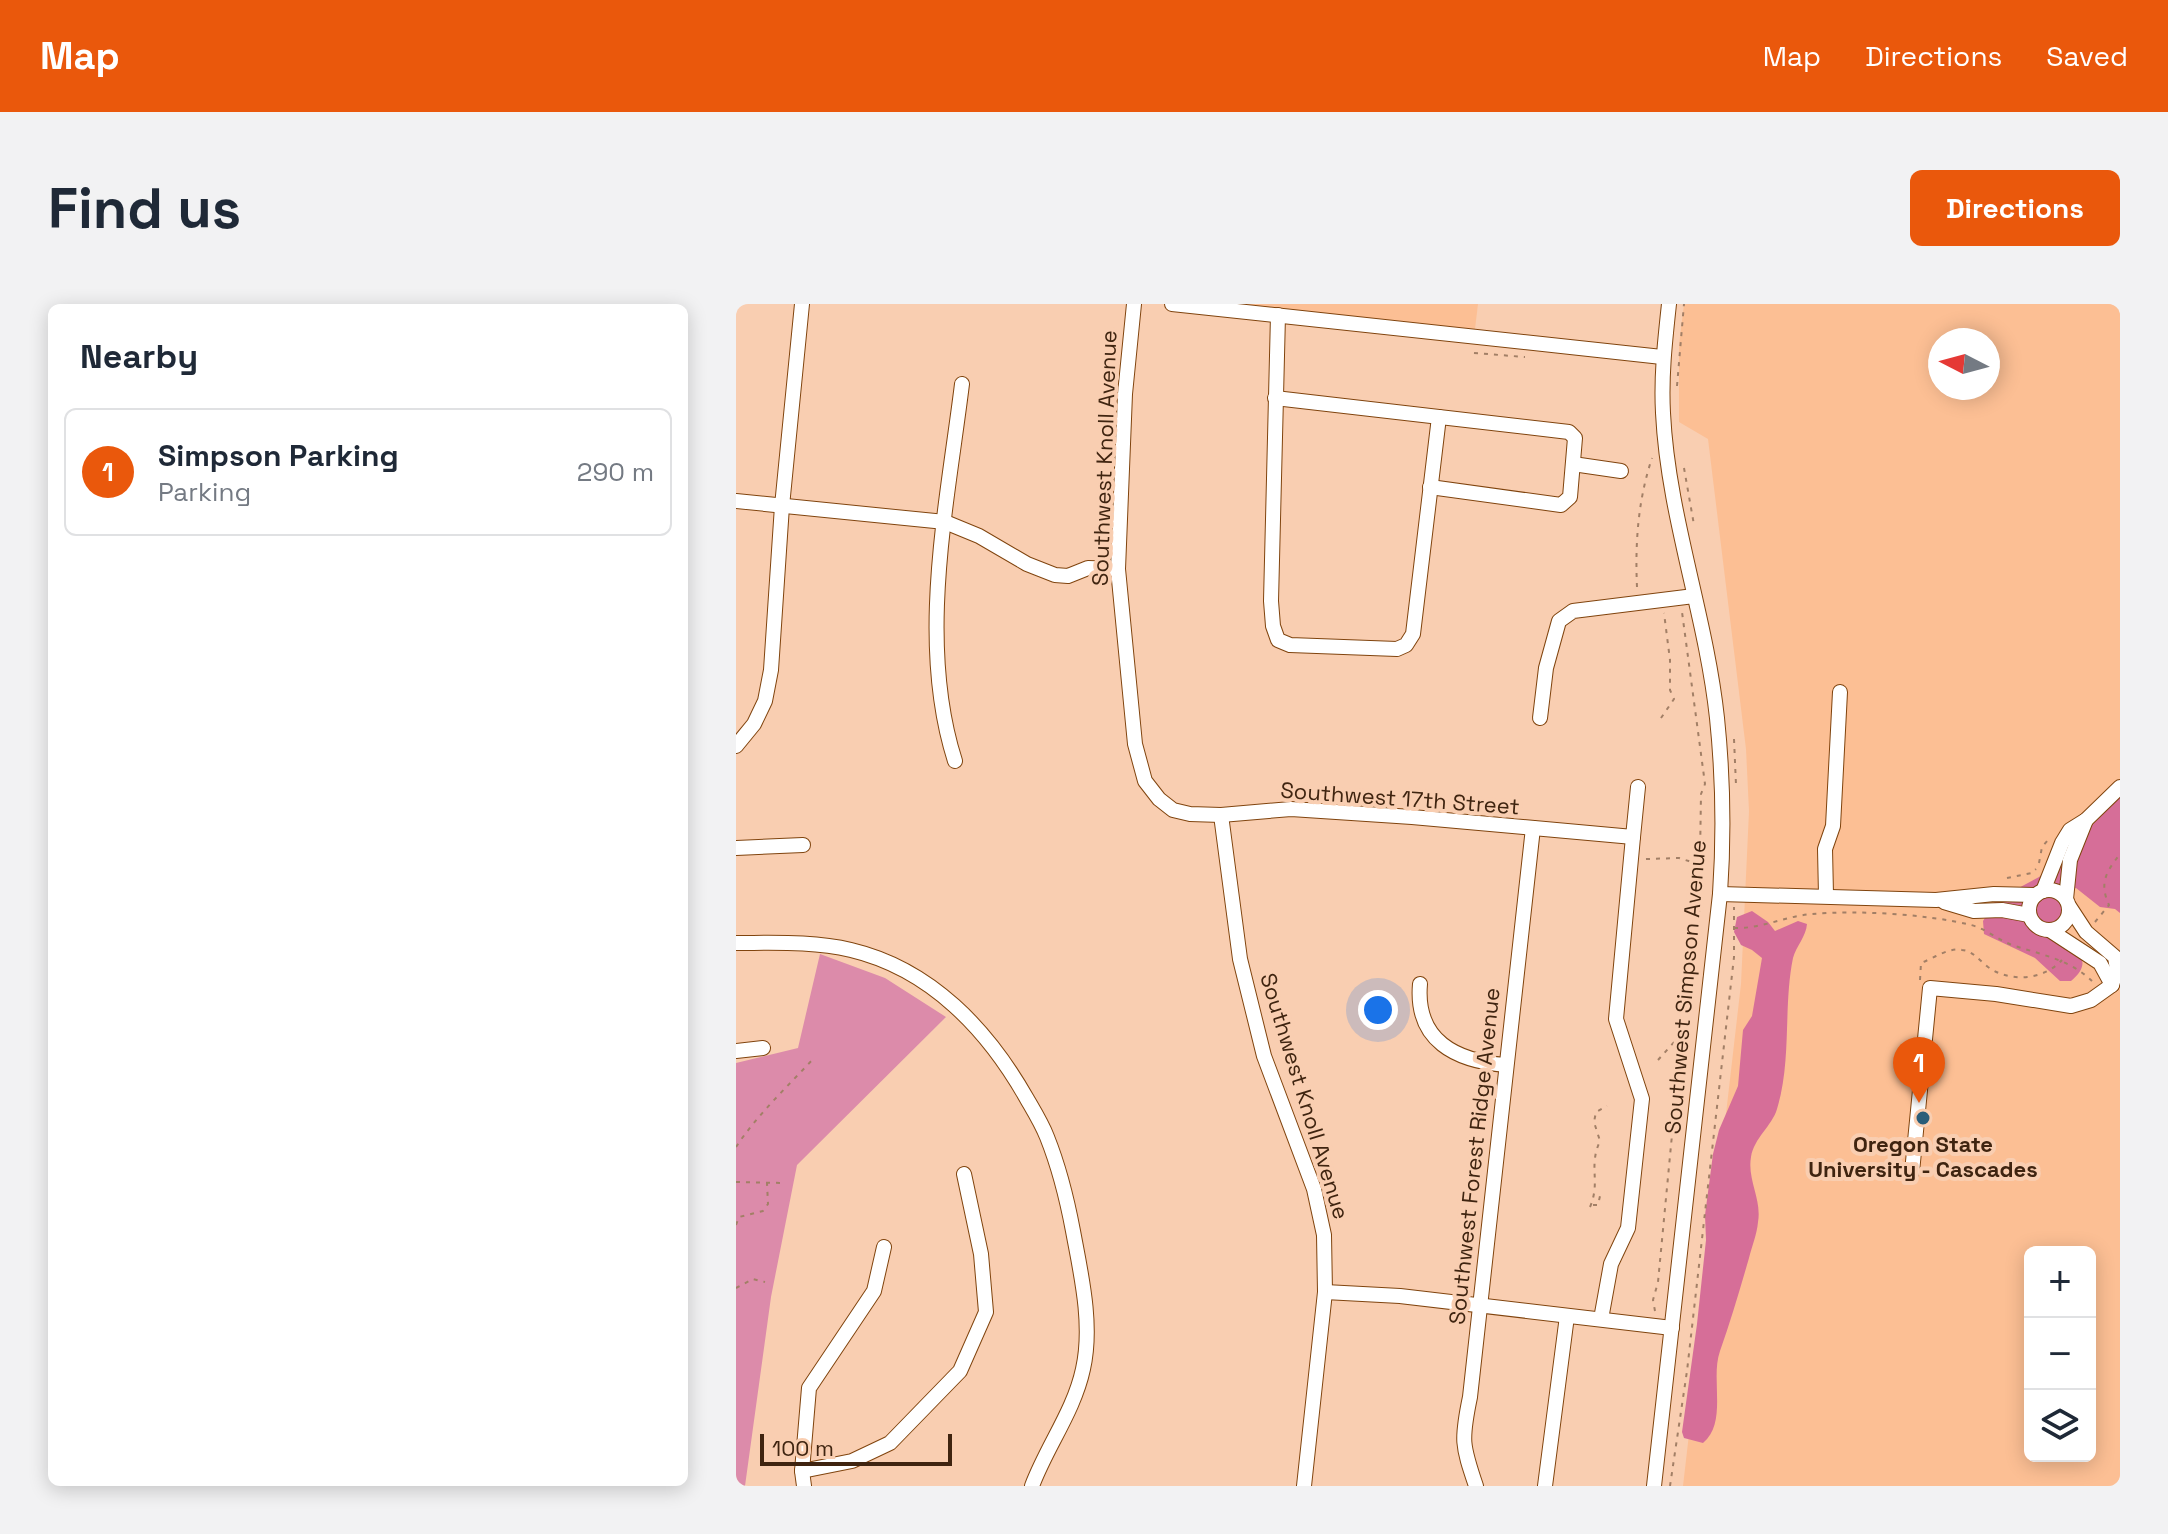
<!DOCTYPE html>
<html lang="en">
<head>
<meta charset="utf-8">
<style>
	:root { --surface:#fff; --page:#f2f2f3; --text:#1f2937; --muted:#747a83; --line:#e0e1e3; --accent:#ea580c }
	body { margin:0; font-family:"Space Grotesk",sans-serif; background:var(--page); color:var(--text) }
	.controls { position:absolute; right:24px; bottom:24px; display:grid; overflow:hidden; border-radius:12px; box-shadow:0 4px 20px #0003 }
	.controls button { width:72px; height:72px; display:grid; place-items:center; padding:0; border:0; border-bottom:2px solid var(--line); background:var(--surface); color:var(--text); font:40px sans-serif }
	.compass { position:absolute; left:1192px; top:24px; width:72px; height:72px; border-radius:50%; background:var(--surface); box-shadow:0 4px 20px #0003; rotate:276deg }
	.scale { position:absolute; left:24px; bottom:20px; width:192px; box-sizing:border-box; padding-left:8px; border:4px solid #3f2410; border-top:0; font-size:22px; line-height:28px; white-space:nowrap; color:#3f2410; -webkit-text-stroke:6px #f9ceb1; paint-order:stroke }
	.you { position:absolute; left:642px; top:706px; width:28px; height:28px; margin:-20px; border:6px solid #fff; border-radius:50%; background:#1a73e8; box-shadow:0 0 0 12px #1a73e833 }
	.badge { display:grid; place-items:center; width:52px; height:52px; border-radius:50%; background:var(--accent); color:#fff; font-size:26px; font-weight:700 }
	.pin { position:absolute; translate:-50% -66px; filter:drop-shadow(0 2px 4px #0008) }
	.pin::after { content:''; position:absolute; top:42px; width:28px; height:24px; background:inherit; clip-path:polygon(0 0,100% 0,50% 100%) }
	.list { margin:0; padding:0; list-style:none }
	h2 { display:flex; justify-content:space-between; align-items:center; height:104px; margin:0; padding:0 32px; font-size:34px }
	h2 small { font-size:26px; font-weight:400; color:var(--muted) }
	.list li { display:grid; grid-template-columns:52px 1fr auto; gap:24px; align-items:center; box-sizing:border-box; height:128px; margin:0 16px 16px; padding:0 16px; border:2px solid var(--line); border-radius:12px }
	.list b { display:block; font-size:30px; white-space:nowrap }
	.list p { margin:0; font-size:26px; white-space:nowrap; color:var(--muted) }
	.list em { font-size:26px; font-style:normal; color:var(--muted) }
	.icon { flex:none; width:44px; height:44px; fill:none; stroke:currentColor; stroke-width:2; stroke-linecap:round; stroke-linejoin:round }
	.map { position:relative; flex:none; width:1384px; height:1182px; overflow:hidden; border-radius:12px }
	header { display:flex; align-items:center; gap:48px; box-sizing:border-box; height:112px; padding:0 40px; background:var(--accent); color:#fff }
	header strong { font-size:38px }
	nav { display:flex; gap:44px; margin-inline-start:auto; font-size:28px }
	.intro { display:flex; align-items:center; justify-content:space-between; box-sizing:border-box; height:192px; padding:0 48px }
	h1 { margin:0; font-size:56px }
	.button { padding:20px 36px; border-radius:12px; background:var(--accent); color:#fff; font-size:28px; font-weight:700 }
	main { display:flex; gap:48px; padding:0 48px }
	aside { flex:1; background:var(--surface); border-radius:12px; box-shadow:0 4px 20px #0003 }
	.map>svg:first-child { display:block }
</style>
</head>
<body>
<header>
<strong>Map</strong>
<nav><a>Map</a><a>Directions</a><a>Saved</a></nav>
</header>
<div class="intro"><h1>Find us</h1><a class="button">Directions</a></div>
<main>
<aside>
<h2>Nearby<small></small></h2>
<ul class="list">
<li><span class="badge">1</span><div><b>Simpson Parking</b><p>Parking</p></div><em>290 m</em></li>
</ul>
</aside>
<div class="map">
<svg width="1384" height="1182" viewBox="0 0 1384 1182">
	<rect width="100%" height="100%" fill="#f9ceb1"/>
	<g fill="#fcbf94" fill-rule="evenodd">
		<polygon points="500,0 742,0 739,25"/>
		<path d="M948,0H1384V1182H947L1005,680L1013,507L1010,445L972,135L943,118V41ZM1204,36H1252V84H1204ZM1294,948H1354V1152H1294Z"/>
	</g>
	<polygon fill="#dc8baa" points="84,650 149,674 210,713 61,861 35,993 9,1182 0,1182 0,759 62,744"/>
	<g fill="#d66e98">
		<path d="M1384,492V609L1379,605L1364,603L1340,584L1335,586L1329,618L1321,629C1339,645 1360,656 1335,677H1324L1299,654L1248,630L1247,617L1260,596L1303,573L1327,552Z"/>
		<path d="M1016,607L1032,618L1039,627L1062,617L1071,620C1070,633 1060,642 1057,654C1047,703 1056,756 1041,805C1036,822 1018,834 1015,853C1011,876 1026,895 1022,918C1021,930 1016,942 1013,954C1004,985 995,1016 984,1047C974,1075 992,1118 967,1139L948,1134L946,1128L961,1020L970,936L969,911L977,850L983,826L1002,782L1007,726L1016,712L1026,654L1016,646L1005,641L998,628L1001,613Z"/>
	</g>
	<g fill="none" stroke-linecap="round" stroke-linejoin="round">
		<g stroke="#80440e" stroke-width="16">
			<g id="minor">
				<polyline points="398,0 389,90 382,265 399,440 409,477 423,495 437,506 454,510 485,511 555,505 676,513 897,533 902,483"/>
				<polyline points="436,0 926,53"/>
				<polyline points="542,11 535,297 537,322 542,336 554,341 661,345 670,341 677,330 703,113"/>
				<polyline points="539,94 833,128 839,134 834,193 825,201 694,183"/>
				<polyline points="837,160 885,167"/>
				<polyline points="0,197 209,218 243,232 291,260 319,271 332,272 352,264 382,265"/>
				<polyline points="804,414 810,364 823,317 837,307 958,292"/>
				<polyline points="0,442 18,420 29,397 35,366 46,202 66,0"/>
				<path d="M219,457C181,338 211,202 226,80"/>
				<polyline points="485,511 504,655 528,752 578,885 588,931 589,988 568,1182"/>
				<polyline points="0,544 67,541"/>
				<circle cx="1313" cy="606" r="20"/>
				<polyline points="1307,587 1326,539 1334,526 1350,516 1384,483"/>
				<polyline points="984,590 1200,596 1258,590 1300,591"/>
				<polyline points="1090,591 1089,545 1097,522 1104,388"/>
				<polyline points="1330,595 1334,556 1350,516"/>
				<polyline points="1208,598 1238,607 1266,606 1293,611"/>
				<polyline points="1315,627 1364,659 1376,681"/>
				<path d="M0,639C38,639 78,637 115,646C195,665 252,726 291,795C298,807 306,820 311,833C323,863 331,895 337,927C345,970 357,1021 347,1065C338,1107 311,1142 296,1182"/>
				<path d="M684,680C679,737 720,757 770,761"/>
				<polyline points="0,747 27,744"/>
				<polyline points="1176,868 1194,684 1260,690 1335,702 1355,696 1376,681 1381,665 1379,653 1350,628 1333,602"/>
				<polyline points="589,988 664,992 936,1024"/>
				<polyline points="865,1015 875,960 892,924 906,795 880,715 897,533"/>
				<polyline points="66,1167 116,1157 154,1139 224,1067 250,1008 245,950 228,870"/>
				<polyline points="68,1182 66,1167 73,1084 138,987 148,943"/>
				<path d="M740,1182C726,1141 725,1136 734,1093L797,524"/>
				<polyline points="809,1182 831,1012"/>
				<path d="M918,1182L984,590C988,532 987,472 981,414C970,311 932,212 927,109C925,72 929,37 933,0"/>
			</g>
		</g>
		<g stroke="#a27f66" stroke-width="2" stroke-dasharray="4 6" stroke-linecap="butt">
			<polyline points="738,49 789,53"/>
			<polyline points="941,82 948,0"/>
			<polyline points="948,164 958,221"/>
			<path d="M901,283C899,239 902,196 916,154"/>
			<polyline points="925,414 938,395 934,386 934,356 928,309"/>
			<polyline points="998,435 1000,481"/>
			<polyline points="910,555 943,554 962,560"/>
			<polyline points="1303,559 1306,543 1312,536"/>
			<polyline points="1271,574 1296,569 1300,565"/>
			<path d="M1359,618L1373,601C1363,579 1370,568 1384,550"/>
			<path d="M998,624C1025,625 1050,612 1076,610C1122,606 1190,610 1235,621C1251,625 1263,637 1279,642C1307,651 1334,656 1356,677"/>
			<path d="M1184,676L1185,659C1198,654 1213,643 1226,646C1237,647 1243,656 1252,663C1274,679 1308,676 1326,656"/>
			<polyline points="922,756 948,727"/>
			<path d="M0,843C21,811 52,782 78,754"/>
			<polyline points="0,878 46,879"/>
			<polyline points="857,901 862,901 864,892"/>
			<path d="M854,903C865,877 852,863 864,837L858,818L860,808L871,802"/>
			<polyline points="0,921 3,913 27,907 32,900 31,879"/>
			<polyline points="0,984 17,975 29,978"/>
			<polyline points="919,1007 917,996 922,978 942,768 951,719 958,629 963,616 965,490 969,480 946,308"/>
			<polyline points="934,1182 951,1067 998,653 998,603"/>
		</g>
		<use href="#minor" stroke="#fff" stroke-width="14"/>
	</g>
	<circle fill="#295d79" stroke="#f9ceb1" stroke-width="3" cx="1187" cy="814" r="8"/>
	<g text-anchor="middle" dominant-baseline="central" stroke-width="8" stroke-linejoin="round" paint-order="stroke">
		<g font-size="22" fill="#3f2410" stroke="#f9ceb1">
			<text transform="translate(368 154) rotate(-88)">Southwest Knoll Avenue</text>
			<text transform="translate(664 494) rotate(4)">Southwest 17th Street</text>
			<text transform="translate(949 683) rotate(-85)">Southwest Simpson Avenue</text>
			<text transform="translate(569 792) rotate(73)">Southwest Knoll Avenue</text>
			<text transform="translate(738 852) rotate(-84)">Southwest Forest Ridge Avenue</text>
		</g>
		<g font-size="22" font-weight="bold" fill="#3f2410" stroke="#f9ceb1">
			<text x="1187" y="840">Oregon State<tspan x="1187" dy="25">University - Cascades</tspan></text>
		</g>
	</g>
</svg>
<div class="controls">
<button>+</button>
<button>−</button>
<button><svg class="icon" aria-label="layers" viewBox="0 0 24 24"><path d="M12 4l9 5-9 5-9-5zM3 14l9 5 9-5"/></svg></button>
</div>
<svg class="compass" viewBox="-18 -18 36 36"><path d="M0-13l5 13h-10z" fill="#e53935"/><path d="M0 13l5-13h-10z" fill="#747a83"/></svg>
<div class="scale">100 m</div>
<div class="you"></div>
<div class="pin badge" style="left:1183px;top:799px">1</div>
</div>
</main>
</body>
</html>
